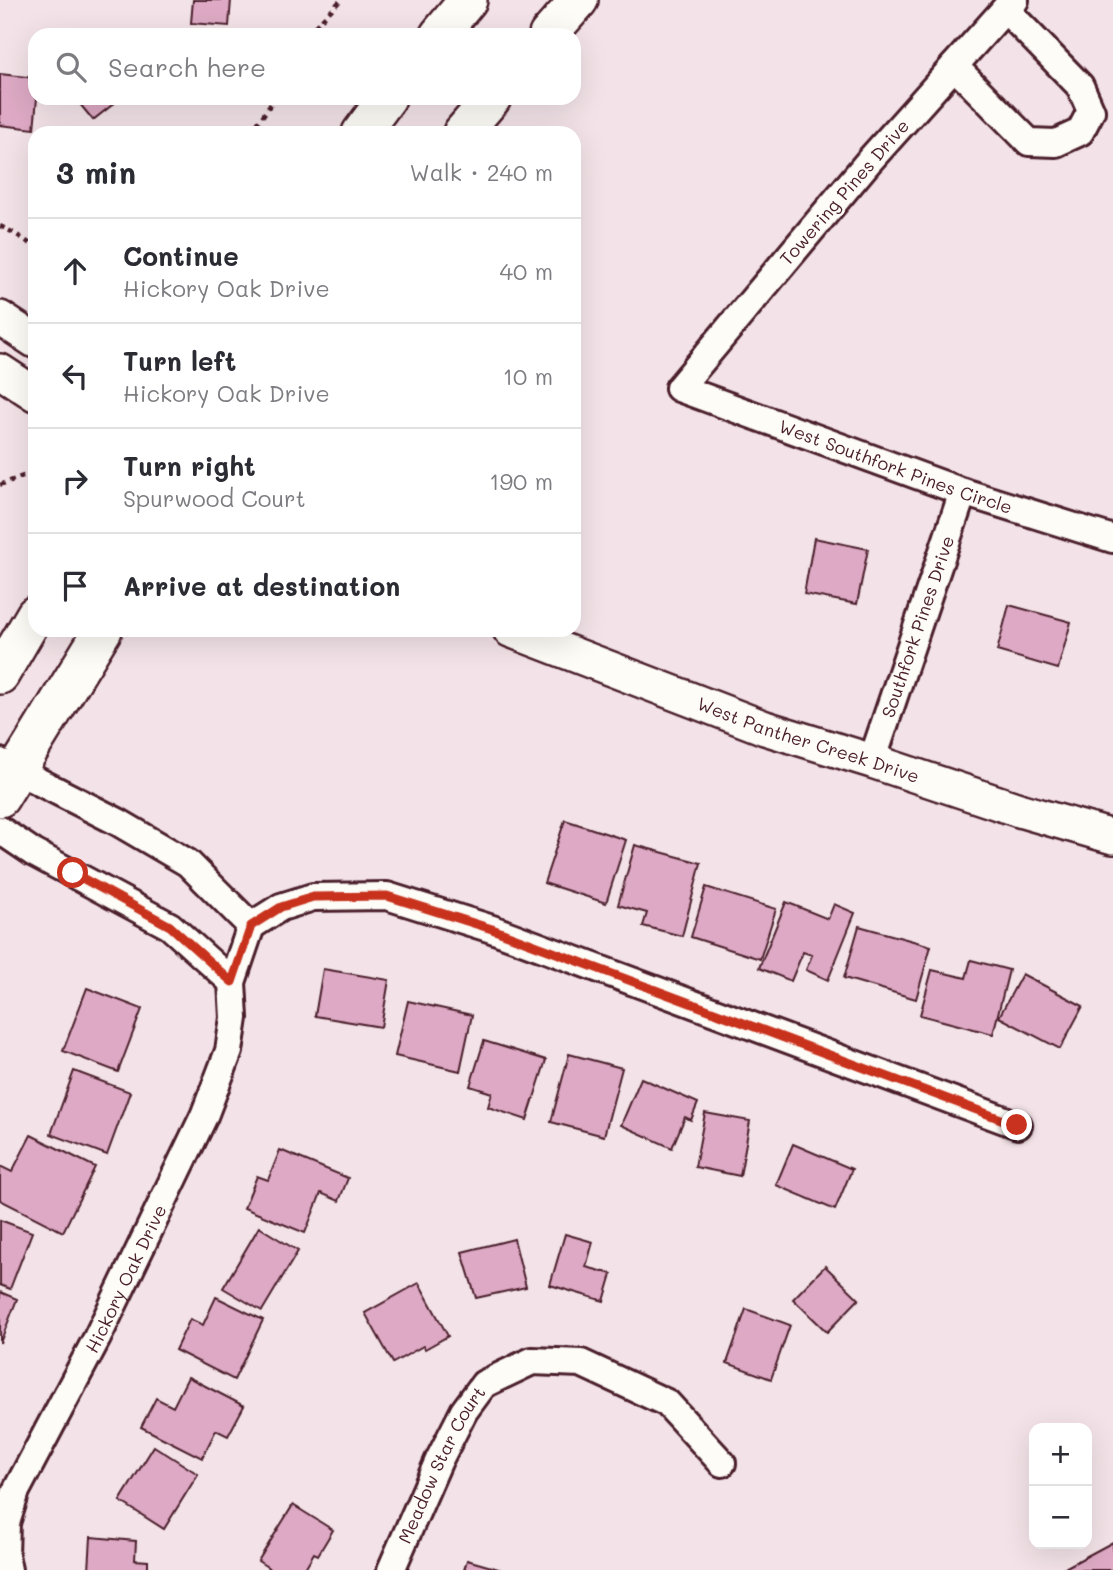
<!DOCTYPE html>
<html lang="en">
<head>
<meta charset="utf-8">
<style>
	:root { --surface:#fff; --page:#f2f2f3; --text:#2b2b33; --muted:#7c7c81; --line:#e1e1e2 }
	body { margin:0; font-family:Mali,sans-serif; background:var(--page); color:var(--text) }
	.controls { position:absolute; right:21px; bottom:21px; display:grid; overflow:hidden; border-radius:14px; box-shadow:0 7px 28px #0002 }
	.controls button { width:63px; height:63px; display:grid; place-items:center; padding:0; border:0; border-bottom:2px solid var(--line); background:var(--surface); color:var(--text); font:35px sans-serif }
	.stop { position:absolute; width:21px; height:21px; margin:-16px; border:5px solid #c8321e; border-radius:50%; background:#fff }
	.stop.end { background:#c8321e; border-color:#fff; box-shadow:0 2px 7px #0008 }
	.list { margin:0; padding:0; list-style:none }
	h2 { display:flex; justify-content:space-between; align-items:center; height:91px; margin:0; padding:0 28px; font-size:30px }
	h2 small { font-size:23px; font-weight:400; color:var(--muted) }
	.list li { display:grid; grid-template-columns:46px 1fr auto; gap:21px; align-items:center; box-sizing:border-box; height:105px; padding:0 28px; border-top:2px solid var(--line) }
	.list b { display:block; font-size:26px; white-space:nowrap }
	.list p { margin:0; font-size:23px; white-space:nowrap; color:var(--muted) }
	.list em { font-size:23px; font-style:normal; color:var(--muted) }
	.icon { flex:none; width:38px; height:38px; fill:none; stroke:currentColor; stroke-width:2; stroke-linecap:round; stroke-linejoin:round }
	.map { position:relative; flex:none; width:1113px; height:1570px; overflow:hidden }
	.search { position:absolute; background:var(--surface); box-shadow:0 7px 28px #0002; left:28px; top:28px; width:553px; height:77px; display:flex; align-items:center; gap:18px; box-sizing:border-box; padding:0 24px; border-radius:21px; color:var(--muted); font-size:26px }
	.panel { position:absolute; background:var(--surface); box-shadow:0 7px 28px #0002; left:28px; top:126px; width:553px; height:511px; border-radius:21px }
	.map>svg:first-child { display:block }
</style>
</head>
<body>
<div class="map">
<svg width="1113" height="1570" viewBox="0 0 1113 1570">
	<rect width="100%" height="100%" fill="#f3e3e8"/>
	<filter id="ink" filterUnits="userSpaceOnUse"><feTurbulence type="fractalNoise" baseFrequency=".0143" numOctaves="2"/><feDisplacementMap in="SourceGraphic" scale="14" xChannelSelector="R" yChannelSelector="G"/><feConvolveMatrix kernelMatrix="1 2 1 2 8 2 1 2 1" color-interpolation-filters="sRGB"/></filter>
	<g filter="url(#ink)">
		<g fill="#dda9c4" stroke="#4a1f2b" stroke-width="2">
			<polygon points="193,0 231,0 229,26 191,23"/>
			<polygon points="0,74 35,78 35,98 37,98 34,129 0,125"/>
			<polygon points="75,98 121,98 93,120"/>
			<polygon points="814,538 868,549 857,604 804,594"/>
			<polygon points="1009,605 1071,622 1058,669 997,651"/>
			<polygon points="565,820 626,840 606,903 544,883"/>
			<polygon points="635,845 701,863 682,936 643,926 647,913 618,905"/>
			<polygon points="706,887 776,909 760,959 691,937"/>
			<polygon points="786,902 828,919 834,904 855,913 828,980 806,970 812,955 803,952 791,981 759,968"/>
			<polygon points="859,926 931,946 916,999 844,978"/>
			<polygon points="971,960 1009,970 993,1034 920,1015 932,970 966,978"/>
			<polygon points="323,969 389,980 381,1027 315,1016"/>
			<polygon points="1022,974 1083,1006 1060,1049 999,1017"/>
			<polygon points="87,988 142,1009 118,1072 63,1051"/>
			<polygon points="408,1001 472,1015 460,1071 395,1056"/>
			<polygon points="484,1041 546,1060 527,1120 488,1107 492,1093 470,1086"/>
			<polygon points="569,1054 622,1068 604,1136 551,1122"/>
			<polygon points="74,1071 130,1092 107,1155 51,1134"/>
			<polygon points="641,1078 698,1103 691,1120 685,1117 672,1148 621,1125"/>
			<polygon points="705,1113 750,1121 740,1176 695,1167"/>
			<polygon points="31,1135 95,1167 63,1232 0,1200 0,1166 12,1172"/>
			<polygon points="793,1144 852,1169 835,1210 776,1185"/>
			<polygon points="280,1150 348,1178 339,1201 321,1193 305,1233 244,1208 257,1176 268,1180"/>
			<polygon points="0,1220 32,1232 10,1289 0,1285"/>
			<polygon points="259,1227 298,1251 262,1311 223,1288"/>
			<polygon points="565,1234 593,1242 586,1267 612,1274 604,1301 550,1285"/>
			<polygon points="514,1239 526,1287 476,1298 462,1252"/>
			<polygon points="825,1266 859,1299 827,1332 793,1299"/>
			<polygon points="419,1283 448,1336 425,1349 423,1346 393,1363 365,1313"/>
			<polygon points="0,1292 17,1299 0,1343"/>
			<polygon points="216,1297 263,1320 234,1380 175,1350 190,1319 203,1325"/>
			<polygon points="746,1309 790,1325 771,1379 727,1363"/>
			<polygon points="188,1377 244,1406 228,1436 216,1430 202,1458 141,1427 156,1398 173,1407"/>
			<polygon points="154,1446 198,1474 164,1529 120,1501"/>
			<polygon points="293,1505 333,1530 318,1555 314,1553 304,1570 272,1570 258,1561"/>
			<polygon points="91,1537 136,1541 135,1560 148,1561 148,1570 89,1570"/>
			<polygon points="1113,1542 1113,1570 1061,1570"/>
			<polygon points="467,1560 502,1570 464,1570"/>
		</g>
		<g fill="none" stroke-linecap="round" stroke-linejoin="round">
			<g stroke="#4a1f2b" stroke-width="32">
				<g id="minor">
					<path id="s1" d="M1015,0L1005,9L869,161L679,388L963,492L1113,539"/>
					<polyline points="954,66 1029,142 1056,143 1080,132 1091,111 1080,86 1005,9"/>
					<path id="s2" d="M872,761L963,492"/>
					<polyline points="0,762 118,822 188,863 251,926"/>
					<polyline points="0,830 34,853 170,926 232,982"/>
					<polyline points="251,926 281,907 313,897 387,896 492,929 1018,1125"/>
					<path id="s3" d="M8,1570L5,1555L6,1523L16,1491L97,1338L204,1116L229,1051L234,1018L232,982L251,926"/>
					<path id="s4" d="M391,1570L439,1460L464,1411L484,1384L532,1361L581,1363L667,1403L722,1463"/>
				</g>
			</g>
			<g stroke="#4a1f2b" stroke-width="38">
				<g id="tertiary">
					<polyline points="0,318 35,341"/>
					<polyline points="0,371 35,394"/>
					<path id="s5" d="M510,630L765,728L872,761L1019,810L1113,837"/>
				</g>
			</g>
			<g stroke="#4a1f2b" stroke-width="42">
				<g id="secondary">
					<polyline points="439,35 468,0"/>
					<polyline points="548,35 579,0"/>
					<polyline points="361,133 387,98"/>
					<polyline points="462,133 492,98"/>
					<polyline points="0,675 35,615"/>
					<polyline points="0,798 103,630"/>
				</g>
			</g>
			<g stroke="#4a1f2b" stroke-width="4.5" stroke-dasharray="5 5" stroke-linecap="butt">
				<polyline points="310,35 314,27 341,0"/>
				<polyline points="251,133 275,98"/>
				<polyline points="0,226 14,233 35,247"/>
				<polyline points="0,485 23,476 35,476"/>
			</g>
			<use href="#minor" stroke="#fdfcf7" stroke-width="26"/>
			<use href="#tertiary" stroke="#fdfcf7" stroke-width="33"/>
			<use href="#secondary" stroke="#fdfcf7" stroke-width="37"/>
		</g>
	</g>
	<g fill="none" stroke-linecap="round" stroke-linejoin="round" filter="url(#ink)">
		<polyline stroke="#c8321e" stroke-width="9" points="73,873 170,926 232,982 251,926 281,907 313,897 387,896 492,929 1017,1125"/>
	</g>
	<g text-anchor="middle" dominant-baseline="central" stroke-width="5" stroke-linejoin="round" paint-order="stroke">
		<g font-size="18" fill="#4a1f2b" stroke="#fdfcf7">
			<text transform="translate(844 192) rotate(-49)">Towering Pines Drive</text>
			<text stroke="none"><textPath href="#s1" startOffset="744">West Southfork Pines Circle</textPath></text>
			<text stroke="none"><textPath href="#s2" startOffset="142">Southfork Pines Drive</textPath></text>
			<text stroke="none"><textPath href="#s5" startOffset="318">West Panther Creek Drive</textPath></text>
			<text stroke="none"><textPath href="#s3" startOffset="320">Hickory Oak Drive</textPath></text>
			<text stroke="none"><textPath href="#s4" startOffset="117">Meadow Star Court</textPath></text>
		</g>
	</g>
</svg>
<div class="controls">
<button>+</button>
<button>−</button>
</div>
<div class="stop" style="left:73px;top:873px"></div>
<div class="stop end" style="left:1017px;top:1125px"></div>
<div class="search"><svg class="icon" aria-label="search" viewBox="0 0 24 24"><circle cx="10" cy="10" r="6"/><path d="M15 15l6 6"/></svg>Search here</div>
<section class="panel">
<h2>3 min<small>Walk · 240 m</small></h2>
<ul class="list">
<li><svg class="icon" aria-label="ahead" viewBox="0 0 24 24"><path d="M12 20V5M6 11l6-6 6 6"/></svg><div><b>Continue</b><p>Hickory Oak Drive</p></div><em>40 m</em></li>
<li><svg class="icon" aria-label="left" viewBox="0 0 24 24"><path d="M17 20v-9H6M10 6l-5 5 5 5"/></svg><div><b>Turn left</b><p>Hickory Oak Drive</p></div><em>10 m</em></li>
<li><svg class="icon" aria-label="right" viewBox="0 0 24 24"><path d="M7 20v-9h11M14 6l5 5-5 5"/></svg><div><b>Turn right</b><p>Spurwood Court</p></div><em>190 m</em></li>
<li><svg class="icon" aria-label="arrive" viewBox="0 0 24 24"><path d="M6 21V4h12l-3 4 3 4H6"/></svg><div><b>Arrive at destination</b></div></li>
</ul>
</section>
</div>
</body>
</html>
